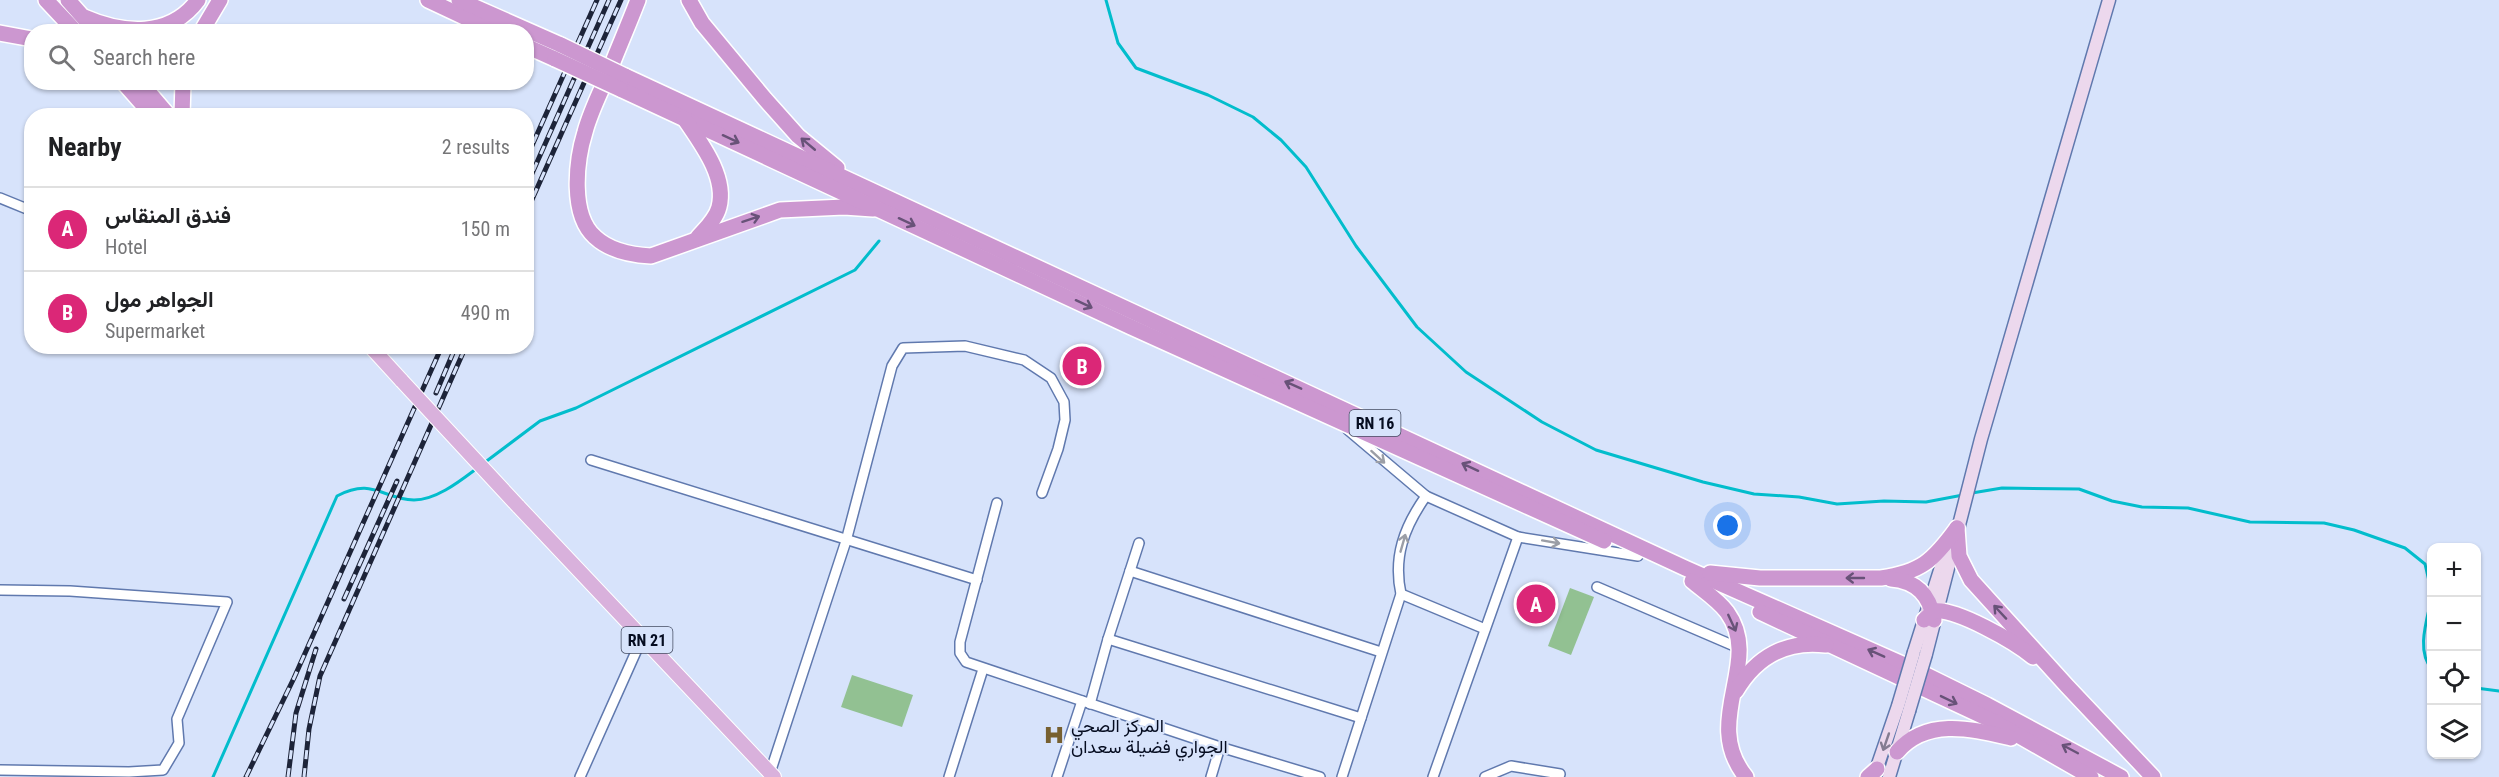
<!DOCTYPE html>
<html lang="en">
<head>
<meta charset="utf-8">
<style>
	:root { --surface:#fff; --page:#f2f2f2; --text:#202124; --muted:#757577; --line:#e0e0e0; --accent:#db2777 }
	body { margin:0; font-family:"Roboto Condensed",Vazirmatn,sans-serif; background:var(--page); color:var(--text) }
	.controls { position:absolute; right:18px; bottom:18px; display:grid; overflow:hidden; border-radius:12px; box-shadow:0 2px 4px #0004 }
	.controls button { width:54px; height:54px; display:grid; place-items:center; padding:0; border:0; border-bottom:2px solid var(--line); background:var(--surface); color:var(--text); font:30px sans-serif }
	.you { position:absolute; left:1728px; top:526px; width:21px; height:21px; margin:-15px; border:4px solid #fff; border-radius:50%; background:#1a73e8; box-shadow:0 0 0 9px #1a73e833 }
	.badge { display:grid; place-items:center; width:39px; height:39px; border-radius:50%; background:var(--accent); color:#fff; font-size:20px; font-weight:700 }
	.pin { position:absolute; translate:-50% -50%; border:3px solid #fff; box-shadow:0 2px 6px #0006 }
	.list { margin:0; padding:0; list-style:none }
	h2 { display:flex; justify-content:space-between; align-items:center; height:78px; margin:0; padding:0 24px; font-size:26px }
	h2 small { font-size:20px; font-weight:400; color:var(--muted) }
	.list li { display:grid; grid-template-columns:39px 1fr auto; gap:18px; align-items:center; box-sizing:border-box; height:84px; padding:0 24px; border-top:2px solid var(--line) }
	.list b { display:block; font-size:22px; white-space:nowrap }
	.list p { margin:0; font-size:20px; white-space:nowrap; color:var(--muted) }
	.list em { font-size:20px; font-style:normal; color:var(--muted) }
	.icon { flex:none; width:33px; height:33px; fill:none; stroke:currentColor; stroke-width:2; stroke-linecap:round; stroke-linejoin:round }
	.map { position:relative; flex:none; width:2499px; height:777px; overflow:hidden }
	.search { position:absolute; background:var(--surface); box-shadow:0 2px 4px #0004; left:24px; top:24px; width:510px; height:66px; display:flex; align-items:center; gap:15px; box-sizing:border-box; padding:0 21px; border-radius:24px; color:var(--muted); font-size:22px }
	.panel { position:absolute; background:var(--surface); box-shadow:0 2px 4px #0004; left:24px; top:108px; width:510px; height:246px; border-radius:24px }
	.map>svg:first-child { display:block }
</style>
</head>
<body>
<div class="map">
<svg width="2499" height="777" viewBox="0 0 2499 777">
	<rect width="100%" height="100%" fill="#d7e3fb"/>
	<g fill="#92c192">
		<polygon points="1570,588 1594,597 1571,655 1548,646"/>
		<polygon points="852,675 913,695 902,727 841,707"/>
	</g>
	<g fill="none" stroke-linecap="round" stroke-linejoin="round">
		<g stroke="#02bdcc" stroke-width="3">
			<polyline points="1106,0 1118,43 1136,68 1208,95 1253,117 1281,140 1306,167 1356,246 1417,327 1466,372 1542,422 1596,450 1703,482 1754,494 1799,497 1837,504 1884,501 1926,502 1963,495"/>
			<polyline points="484,463 540,421 576,408 855,270 879,241"/>
			<polyline points="1972,493 2002,488 2079,489 2112,501 2142,507 2188,508 2250,522 2324,523 2354,530 2405,548 2425,564 2432,594"/>
			<path d="M2432,596C2428,617 2415,651 2432,669"/>
			<polyline points="2476,688 2499,691"/>
			<path d="M213,777L337,496C373,477 382,499 414,500C436,500 460,481 476,469"/>
		</g>
		<g stroke="#6079ae" stroke-width="12">
			<g id="minor">
				<polyline points="0,198 32,211"/>
				<polyline points="1348,430 1426,496 1518,537 1638,556"/>
				<polyline points="591,460 977,580"/>
				<polyline points="997,503 960,642 960,653 966,662 1220,747 1320,777"/>
				<polyline points="1130,571 1381,652"/>
				<polyline points="1597,587 1739,648"/>
				<polyline points="0,590 70,591 227,602 177,719 179,743 163,770 129,772 0,770"/>
				<polyline points="1401,594 1485,629"/>
				<polyline points="1108,639 1361,718"/>
				<polyline points="1090,704 1108,639 1139,543"/>
				<polyline points="770,773 846,541 892,366 903,348 965,346 1024,360 1051,378 1064,402 1065,420 1058,449 1042,493"/>
				<polyline points="580,777 643,636"/>
				<polyline points="949,777 983,669"/>
				<polyline points="1057,777 1082,701"/>
				<polyline points="1211,777 1220,747"/>
				<path d="M1342,777L1401,594C1393,557 1404,527 1426,496"/>
				<polyline points="1433,777 1518,537"/>
				<polyline points="1485,777 1511,766 1560,774 1559,777"/>
			</g>
		</g>
		<g stroke="#6079ae" stroke-width="15">
			<g id="secondary">
				<polyline points="1914,652 1948,545"/>
				<polyline points="1926,654 1981,439 2109,0"/>
				<polyline points="1874,776 1898,706"/>
				<polyline points="1889,777 1909,711"/>
			</g>
		</g>
		<g stroke="#fff" stroke-width="16">
			<g id="primary">
				<polyline points="370,346 402,381"/>
				<polyline points="518,506 774,777"/>
			</g>
		</g>
		<g stroke="#fff" stroke-width="18">
			<g id="trunk">
				<polyline points="46,0 76,32"/>
				<polyline points="68,0 90,25"/>
				<polyline points="428,0 496,32"/>
				<polyline points="459,0 561,45"/>
				<path d="M638,0C628,26 617,51 607,77C599,95 590,113 585,132C576,161 570,215 595,237C610,251 631,255 651,256L780,210L844,207L873,209"/>
				<polyline points="689,0 702,23 765,99 798,136 837,168"/>
				<path d="M84,17C123,34 170,38 198,0"/>
				<polyline points="201,32 220,0"/>
				<polyline points="0,33 32,39"/>
				<polyline points="526,46 555,59"/>
				<polyline points="625,76 1685,568 1916,670 1987,705 2121,777"/>
				<polyline points="123,82 153,116"/>
				<polyline points="140,82 169,116"/>
				<polyline points="620,89 1131,327 1604,541"/>
				<polyline points="182,116 183,82"/>
				<path d="M684,118C700,142 727,176 719,207C716,219 706,228 698,237"/>
				<polyline points="1957,528 1959,556 1971,580 2067,686 2153,777"/>
				<path d="M1710,573L1760,578H1881C1921,572 1933,561 1957,528"/>
				<path d="M1891,579C1917,581 1930,596 1934,620"/>
				<path d="M1692,581C1704,591 1718,600 1727,612C1764,663 1700,720 1746,777"/>
				<polyline points="1760,612 1995,722 2091,777"/>
				<path d="M1924,620L1934,611C1956,608 2015,642 2033,657"/>
				<path d="M1736,691C1756,657 1786,640 1826,645"/>
				<path d="M1897,752C1927,717 1972,729 2011,738"/>
				<polyline points="1868,777 1877,769"/>
			</g>
		</g>
		<use href="#minor" stroke="#fff" stroke-width="9"/>
		<use href="#secondary" stroke="#ecd8ed" stroke-width="12"/>
		<use href="#primary" stroke="#d9b1dc" stroke-width="14"/>
		<use href="#trunk" stroke="#cc97d0" stroke-width="15"/>
		<g stroke="#1d2439" stroke-width="5">
			<g id="rail">
				<polyline points="526,159 597,0"/>
				<polyline points="526,187 609,0"/>
				<polyline points="526,213 621,0"/>
				<polyline points="436,393 456,346"/>
				<polyline points="344,599 397,481"/>
				<polyline points="246,777 294,678 442,346"/>
				<polyline points="288,777 296,713 316,649"/>
				<polyline points="304,777 309,729 320,676 466,346"/>
			</g>
		</g>
		<use href="#rail" stroke="#d7e3fb" stroke-width="3" stroke-dasharray="9" stroke-linecap="butt"/>
		<g stroke="#6079ae" stroke-width="15" stroke-linecap="butt">
			<g id="secondary-bridge">
				<polyline points="1898,706 1914,652"/>
				<polyline points="1909,711 1926,654"/>
			</g>
		</g>
		<g stroke="#fff" stroke-width="16" stroke-linecap="butt">
			<polyline id="primary-bridge" points="402,381 518,506"/>
		</g>
		<g stroke="#fff" stroke-width="18" stroke-linecap="butt">
			<g id="trunk-bridge">
				<polyline points="561,45 625,76"/>
				<polyline points="555,59 620,89"/>
			</g>
		</g>
		<use href="#secondary-bridge" stroke="#ecd8ed" stroke-width="12"/>
		<use href="#primary-bridge" stroke="#d9b1dc" stroke-width="14"/>
		<use href="#trunk-bridge" stroke="#cc97d0" stroke-width="15"/>
	</g>
	<defs><path id="oneway-shaft" d="M-6 0H5M1.5-3L5.5 0L1.5 3" fill="none" stroke-width="1.6" stroke-linecap="round" stroke-linejoin="round" transform="scale(1.5)"/></defs>
	<g stroke="#685278">
		<use href="#oneway-shaft" transform="translate(731 139) rotate(25)"/>
		<use href="#oneway-shaft" transform="translate(808 144) rotate(-140)"/>
		<use href="#oneway-shaft" transform="translate(751 219) rotate(-18)"/>
		<use href="#oneway-shaft" transform="translate(907 222) rotate(25)"/>
		<use href="#oneway-shaft" transform="translate(1084 304) rotate(25)"/>
		<use href="#oneway-shaft" transform="translate(1293 385) rotate(-156)"/>
		<use href="#oneway-shaft" transform="translate(1470 467) rotate(-155)"/>
		<use href="#oneway-shaft" transform="translate(1855 578) rotate(-180)"/>
		<use href="#oneway-shaft" transform="translate(2000 612) rotate(-133)"/>
		<use href="#oneway-shaft" transform="translate(1732 623) rotate(65)"/>
		<use href="#oneway-shaft" transform="translate(1876 653) rotate(-156)"/>
		<use href="#oneway-shaft" transform="translate(1949 700) rotate(26)"/>
		<use href="#oneway-shaft" transform="translate(2070 749) rotate(-152)"/>
	</g>
	<g stroke="#9b9ea6">
		<use href="#oneway-shaft" transform="translate(1378 457) rotate(42)"/>
		<use href="#oneway-shaft" transform="translate(1551 542) rotate(10)"/>
		<use href="#oneway-shaft" transform="translate(1403 543) rotate(-74)"/>
	</g>
	<use stroke="#847c91" href="#oneway-shaft" transform="translate(1886 742) rotate(109)"/>
	<defs>
		<g id="hospital-bare" transform="scale(1.62)"><path d="M-5-5h3v3.5h4V-5h3V5h-3V1.5h-4V5h-3Z" fill="#776030" stroke="#d7e3fb" stroke-width="2.5" paint-order="stroke"/></g>
	</defs>
	<g fill-rule="evenodd">
		<use href="#hospital-bare" x="1054" y="735"/>
	</g>
	<g text-anchor="middle" dominant-baseline="central" stroke-width="4.5" stroke-linejoin="round" paint-order="stroke">
		<g fill="#d7e3fb" stroke="#444c62" stroke-width="1.5">
			<rect x="1349.5" y="410" width="51" height="26" rx="4.5"/>
			<rect x="621.5" y="627" width="51" height="26" rx="4.5"/>
		</g>
		<g font-size="16" font-weight="bold" fill="#050c20">
			<text x="1375" y="423">RN 16</text>
			<text x="647" y="640">RN 21</text>
		</g>
		<g font-size="18" fill="#050c20" stroke="#d7e3fb" text-anchor="start">
			<text x="1071" y="725">المركز الصحي<tspan x="1071" dy="21">الجواري فضيلة سعدان</tspan></text>
		</g>
	</g>
</svg>
<div class="controls">
<button>+</button>
<button>−</button>
<button><svg class="icon" aria-label="locate" viewBox="0 0 24 24"><circle cx="12" cy="12" r="6"/><path d="M12 2v4M12 18v4M2 12h4M18 12h4"/></svg></button>
<button><svg class="icon" aria-label="layers" viewBox="0 0 24 24"><path d="M12 4l9 5-9 5-9-5zM3 14l9 5 9-5"/></svg></button>
</div>
<div class="you"></div>
<div class="pin badge" style="left:1536px;top:604px">A</div>
<div class="pin badge" style="left:1082px;top:366px">B</div>
<div class="search"><svg class="icon" aria-label="search" viewBox="0 0 24 24"><circle cx="10" cy="10" r="6"/><path d="M15 15l6 6"/></svg>Search here</div>
<section class="panel">
<h2>Nearby<small>2 results</small></h2>
<ul class="list">
<li><span class="badge">A</span><div><b>فندق المنقاس</b><p>Hotel</p></div><em>150 m</em></li>
<li><span class="badge">B</span><div><b>الجواهر مول</b><p>Supermarket</p></div><em>490 m</em></li>
</ul>
</section>
</div>
</body>
</html>
